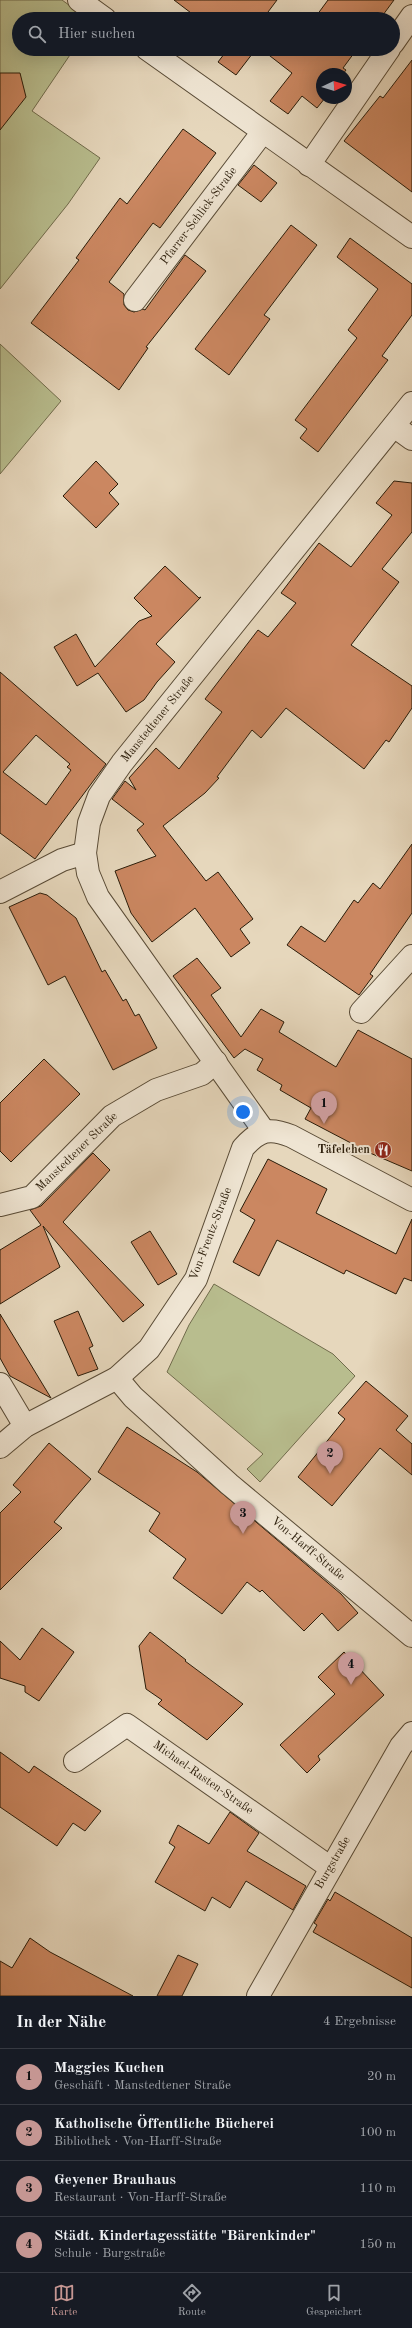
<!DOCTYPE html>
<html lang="de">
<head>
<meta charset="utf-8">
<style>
	:root { --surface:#171b24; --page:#242831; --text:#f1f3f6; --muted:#9ea1a6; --line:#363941; --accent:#c59692 }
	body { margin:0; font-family:"Old Standard TT",serif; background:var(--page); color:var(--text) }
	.compass { position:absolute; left:316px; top:68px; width:36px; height:36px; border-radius:50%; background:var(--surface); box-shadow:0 4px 16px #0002; rotate:86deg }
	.you { position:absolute; left:243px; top:1112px; width:14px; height:14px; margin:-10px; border:3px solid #fff; border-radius:50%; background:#1a73e8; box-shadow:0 0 0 6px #1a73e833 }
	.badge { display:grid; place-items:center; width:26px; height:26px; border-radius:50%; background:var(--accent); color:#111; font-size:13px; font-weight:700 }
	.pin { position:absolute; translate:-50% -33px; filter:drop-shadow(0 1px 2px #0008) }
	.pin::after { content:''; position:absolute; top:21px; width:14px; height:12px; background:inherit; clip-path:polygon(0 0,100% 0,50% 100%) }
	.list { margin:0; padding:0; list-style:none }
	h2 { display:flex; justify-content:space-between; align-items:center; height:52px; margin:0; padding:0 16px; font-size:17px }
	h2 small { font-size:13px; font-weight:400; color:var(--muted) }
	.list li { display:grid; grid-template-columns:26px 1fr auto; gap:12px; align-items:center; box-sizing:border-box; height:56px; padding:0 16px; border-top:1px solid var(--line) }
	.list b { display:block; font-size:15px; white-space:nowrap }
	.list p { margin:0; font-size:13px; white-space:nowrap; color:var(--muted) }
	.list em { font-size:13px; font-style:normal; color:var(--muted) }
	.icon { flex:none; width:22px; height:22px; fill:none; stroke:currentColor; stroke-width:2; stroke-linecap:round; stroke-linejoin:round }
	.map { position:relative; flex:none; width:412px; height:1996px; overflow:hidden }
	.search { position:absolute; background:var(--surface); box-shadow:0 4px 16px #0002; left:12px; right:12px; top:12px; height:44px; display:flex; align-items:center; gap:10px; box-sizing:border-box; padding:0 14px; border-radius:22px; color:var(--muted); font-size:15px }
	.sheet { height:276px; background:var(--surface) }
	nav { display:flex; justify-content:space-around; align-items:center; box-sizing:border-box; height:56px; border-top:1px solid var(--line); background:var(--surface); font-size:11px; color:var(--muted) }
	nav a { display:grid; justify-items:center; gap:2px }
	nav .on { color:var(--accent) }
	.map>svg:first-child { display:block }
</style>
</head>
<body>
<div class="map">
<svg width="412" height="1996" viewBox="0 0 412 1996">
	<rect width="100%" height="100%" fill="#e6d7bc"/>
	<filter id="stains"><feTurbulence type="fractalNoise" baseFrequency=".005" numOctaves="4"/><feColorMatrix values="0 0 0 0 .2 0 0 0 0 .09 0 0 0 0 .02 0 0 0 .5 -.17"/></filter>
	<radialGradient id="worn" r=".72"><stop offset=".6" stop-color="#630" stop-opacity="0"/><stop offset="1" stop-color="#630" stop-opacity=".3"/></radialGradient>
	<g fill="#b8bd8e" stroke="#716c4c">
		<polygon points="0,0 62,0 88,19 19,19 19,49 74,49 32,111 100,158 68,204 0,289"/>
		<polygon points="0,344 61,401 0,474"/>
		<polygon points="214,1284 333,1354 355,1376 260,1482 247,1469 263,1454 167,1372 189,1325"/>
	</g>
	<g fill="#cb8761" stroke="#2a1c09" fill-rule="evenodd">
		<polygon points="174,0 277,0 268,12 278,19 199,19"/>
		<polygon points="328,0 394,0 380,19 314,19"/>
		<polygon points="228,49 256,49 236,75 218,62"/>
		<polygon points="261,49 357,49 343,68 346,70 343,74 322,74 322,98 325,98 317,108 302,96 288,114 270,101 292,73"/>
		<polygon points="412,60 412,192 344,141 380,96 383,98"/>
		<polygon points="0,73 20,73 26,97 0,130"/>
		<polygon points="183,129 216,153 160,228 153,223 109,282 124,294 124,305 128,310 134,312 143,309 145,310 185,255 206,271 146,347 148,348 119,390 31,323 79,260 76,258 120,198 127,204"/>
		<polygon points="254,165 277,183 261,202 238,185"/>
		<polygon points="291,225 317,245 264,315 270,319 229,375 195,349"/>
		<polygon points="350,238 412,284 412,315 382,356 388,360 318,452 300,438 307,429 295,420 357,338 348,330 378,289 337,257"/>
		<polygon points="96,461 118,484 109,493 119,504 96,528 63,496"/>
		<polygon points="394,481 412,483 412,532 382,569 399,582 351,645 412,686 412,708 389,742 386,740 364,769 286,708 261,738 252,730 217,777 219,778 205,793 163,826 206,881 218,872 253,919 240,929 250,943 231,957 195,908 152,942 131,913 115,871 156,856 137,830 144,824 112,799 125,781 136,790 129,778 156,748 179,769 222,712 205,699 258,630 268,637 296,603 281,593 319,543 351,567 392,515 376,503"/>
		<polygon points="165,566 199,598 201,597 156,644 175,662 157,682 144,700 126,712 98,673 77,686 54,647 76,634 95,667 139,621 152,616 134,598"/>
		<path d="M0,672L106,764L35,859L0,833ZM36,735L70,764L67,767L71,770L46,805L3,772Z"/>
		<polygon points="412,844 412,913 370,974 373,976 359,995 287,945 301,926 325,942 354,900 358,903 373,883 380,889"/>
		<polygon points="40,893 47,895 76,918 102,972 105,970 123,1001 126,999 135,1016 139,1014 157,1048 113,1070 65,976 48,985 9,907"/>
		<polygon points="197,958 221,988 211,995 241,1037 261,1009 284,1022 279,1032 336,1067 358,1030 412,1059 412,1171 370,1153 305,1119 311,1108 280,1090 282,1085 257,1070 263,1059 245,1049 234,1058 173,976"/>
		<polygon points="44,1059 80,1094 11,1162 0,1151 0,1103"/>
		<polygon points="93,1153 110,1170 63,1222 144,1305 123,1322 43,1226 60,1267 0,1304 0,1250 41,1225 30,1210 41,1206"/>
		<polygon points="268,1159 327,1189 316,1213 396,1254 412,1219 412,1281 404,1278 396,1294 346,1270 344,1274 277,1240 259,1276 233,1262 255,1220 240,1211"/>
		<polygon points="150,1231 177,1274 158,1285 131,1242"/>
		<polygon points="78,1311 93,1346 89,1348 98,1369 78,1376 54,1321"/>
		<polygon points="0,1314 51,1398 10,1376 0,1358"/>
		<polygon points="366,1381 408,1416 396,1430 412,1444 412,1475 380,1448 332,1506 298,1477 345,1419 338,1413"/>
		<polygon points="127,1427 197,1472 341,1594 358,1613 338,1631 322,1613 304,1631 262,1590 260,1592 247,1582 222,1614 173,1578 186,1559 149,1531 160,1513 98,1472"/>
		<polygon points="49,1443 91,1479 54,1522 62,1528 0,1590 0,1513 21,1492 13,1485"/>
		<polygon points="42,1628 74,1652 39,1701 25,1692 25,1686 0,1678 0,1641 20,1660"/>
		<polygon points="150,1632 186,1660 185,1661 243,1704 207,1740 158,1704 162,1700 146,1689 139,1646"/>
		<polygon points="344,1652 384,1695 318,1756 320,1760 307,1773 280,1745 335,1694 318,1677"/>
		<polygon points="0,1752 29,1773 34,1766 101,1811 85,1831 73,1823 57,1846 0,1807"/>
		<polygon points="230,1812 259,1833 247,1851 306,1886 293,1910 246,1881 230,1908 212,1897 205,1911 155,1882 175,1847 169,1843 178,1825 209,1844"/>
		<polygon points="335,1892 412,1938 412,1988 313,1932 317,1925 314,1923 328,1899 330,1901"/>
		<polygon points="30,1938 50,1952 133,1996 0,1996 0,1961 12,1968"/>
		<polygon points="178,1955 198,1964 182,1996 157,1996"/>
	</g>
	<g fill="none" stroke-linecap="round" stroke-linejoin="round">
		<g stroke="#594b36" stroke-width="24">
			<g id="minor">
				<polyline points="79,0 105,19"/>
				<polyline points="393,43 412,16"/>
				<polyline points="147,49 412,237"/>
				<polyline points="309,165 389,49"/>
				<polyline points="135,300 262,133"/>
				<polyline points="394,426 412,439"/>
				<polyline points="0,892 62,860 85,853"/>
				<polyline points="361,1012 412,956"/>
				<polyline points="264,1131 98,897 88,873 85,853 89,823 99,796 122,763 412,403"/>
				<polyline points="0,1205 32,1197 112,1116 156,1090 202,1074 216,1062"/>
				<polyline points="117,1378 133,1397 229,1484 412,1636"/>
				<polyline points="0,1384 25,1426"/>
				<path d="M0,1447L25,1426L117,1378L149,1349L196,1279L243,1148C259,1130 269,1127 291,1136L412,1200"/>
				<polyline points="75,1761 127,1725 331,1868"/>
				<polyline points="258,1996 401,1746 412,1733"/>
			</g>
		</g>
		<use href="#minor" stroke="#efe5d3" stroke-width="22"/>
	</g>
	<defs>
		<g id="restaurant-disc" transform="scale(0.9)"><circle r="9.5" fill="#8f2418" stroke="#efe5d3"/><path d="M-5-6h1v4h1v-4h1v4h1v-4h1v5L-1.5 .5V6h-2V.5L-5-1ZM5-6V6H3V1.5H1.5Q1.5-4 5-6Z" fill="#fff"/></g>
	</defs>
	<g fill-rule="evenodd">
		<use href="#restaurant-disc" x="383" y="1150"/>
	</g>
	<g text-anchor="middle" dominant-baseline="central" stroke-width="4" stroke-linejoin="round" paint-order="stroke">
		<g font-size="12" fill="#2a1c09" stroke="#efe5d3">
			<text transform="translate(199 216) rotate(-53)">Pfarrer-Schlick-Straße</text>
			<text transform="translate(158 719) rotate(-51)">Manstedtener Straße</text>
			<text transform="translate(77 1152) rotate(-44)">Manstedtener Straße</text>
			<text transform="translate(211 1234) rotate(-69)">Von-Frentz-Straße</text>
			<text transform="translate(308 1549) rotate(40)">Von-Harff-Straße</text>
			<text transform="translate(203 1778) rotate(35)">Michael-Rasten-Straße</text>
			<text transform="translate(333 1863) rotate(-60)">Burgstraße</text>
		</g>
		<g font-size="12" font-weight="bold" fill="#2a1c09" stroke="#efe5d3" text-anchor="end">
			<text x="370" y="1150">Täfelchen</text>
		</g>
	</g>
	<rect width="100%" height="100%" filter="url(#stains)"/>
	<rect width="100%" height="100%" fill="url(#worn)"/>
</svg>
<svg class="compass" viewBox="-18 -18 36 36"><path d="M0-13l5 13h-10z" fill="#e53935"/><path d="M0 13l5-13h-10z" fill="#9ea1a6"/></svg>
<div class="you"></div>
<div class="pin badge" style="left:324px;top:1124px">1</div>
<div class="pin badge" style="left:330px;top:1474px">2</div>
<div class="pin badge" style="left:243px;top:1534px">3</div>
<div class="pin badge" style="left:351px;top:1685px">4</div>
<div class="search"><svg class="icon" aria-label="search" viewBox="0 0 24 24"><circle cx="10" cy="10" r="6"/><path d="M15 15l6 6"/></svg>Hier suchen</div>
</div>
<section class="sheet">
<h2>In der Nähe<small>4 Ergebnisse</small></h2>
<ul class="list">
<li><span class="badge">1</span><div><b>Maggies Kuchen</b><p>Geschäft · Manstedtener Straße</p></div><em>20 m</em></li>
<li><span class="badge">2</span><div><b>Katholische Öffentliche Bücherei</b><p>Bibliothek · Von-Harff-Straße</p></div><em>100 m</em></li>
<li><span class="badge">3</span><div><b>Geyener Brauhaus</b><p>Restaurant · Von-Harff-Straße</p></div><em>110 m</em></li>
<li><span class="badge">4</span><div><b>Städt. Kindertagesstätte &quot;Bärenkinder&quot;</b><p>Schule · Burgstraße</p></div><em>150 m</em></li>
</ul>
</section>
<nav>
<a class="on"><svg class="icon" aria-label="map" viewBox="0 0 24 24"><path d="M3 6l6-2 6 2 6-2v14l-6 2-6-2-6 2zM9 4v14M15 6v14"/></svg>Karte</a>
<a><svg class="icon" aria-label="directions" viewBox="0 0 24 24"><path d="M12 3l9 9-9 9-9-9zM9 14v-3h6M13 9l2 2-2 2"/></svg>Route</a>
<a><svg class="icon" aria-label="saved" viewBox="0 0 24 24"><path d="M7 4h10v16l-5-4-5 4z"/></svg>Gespeichert</a>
</nav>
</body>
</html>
